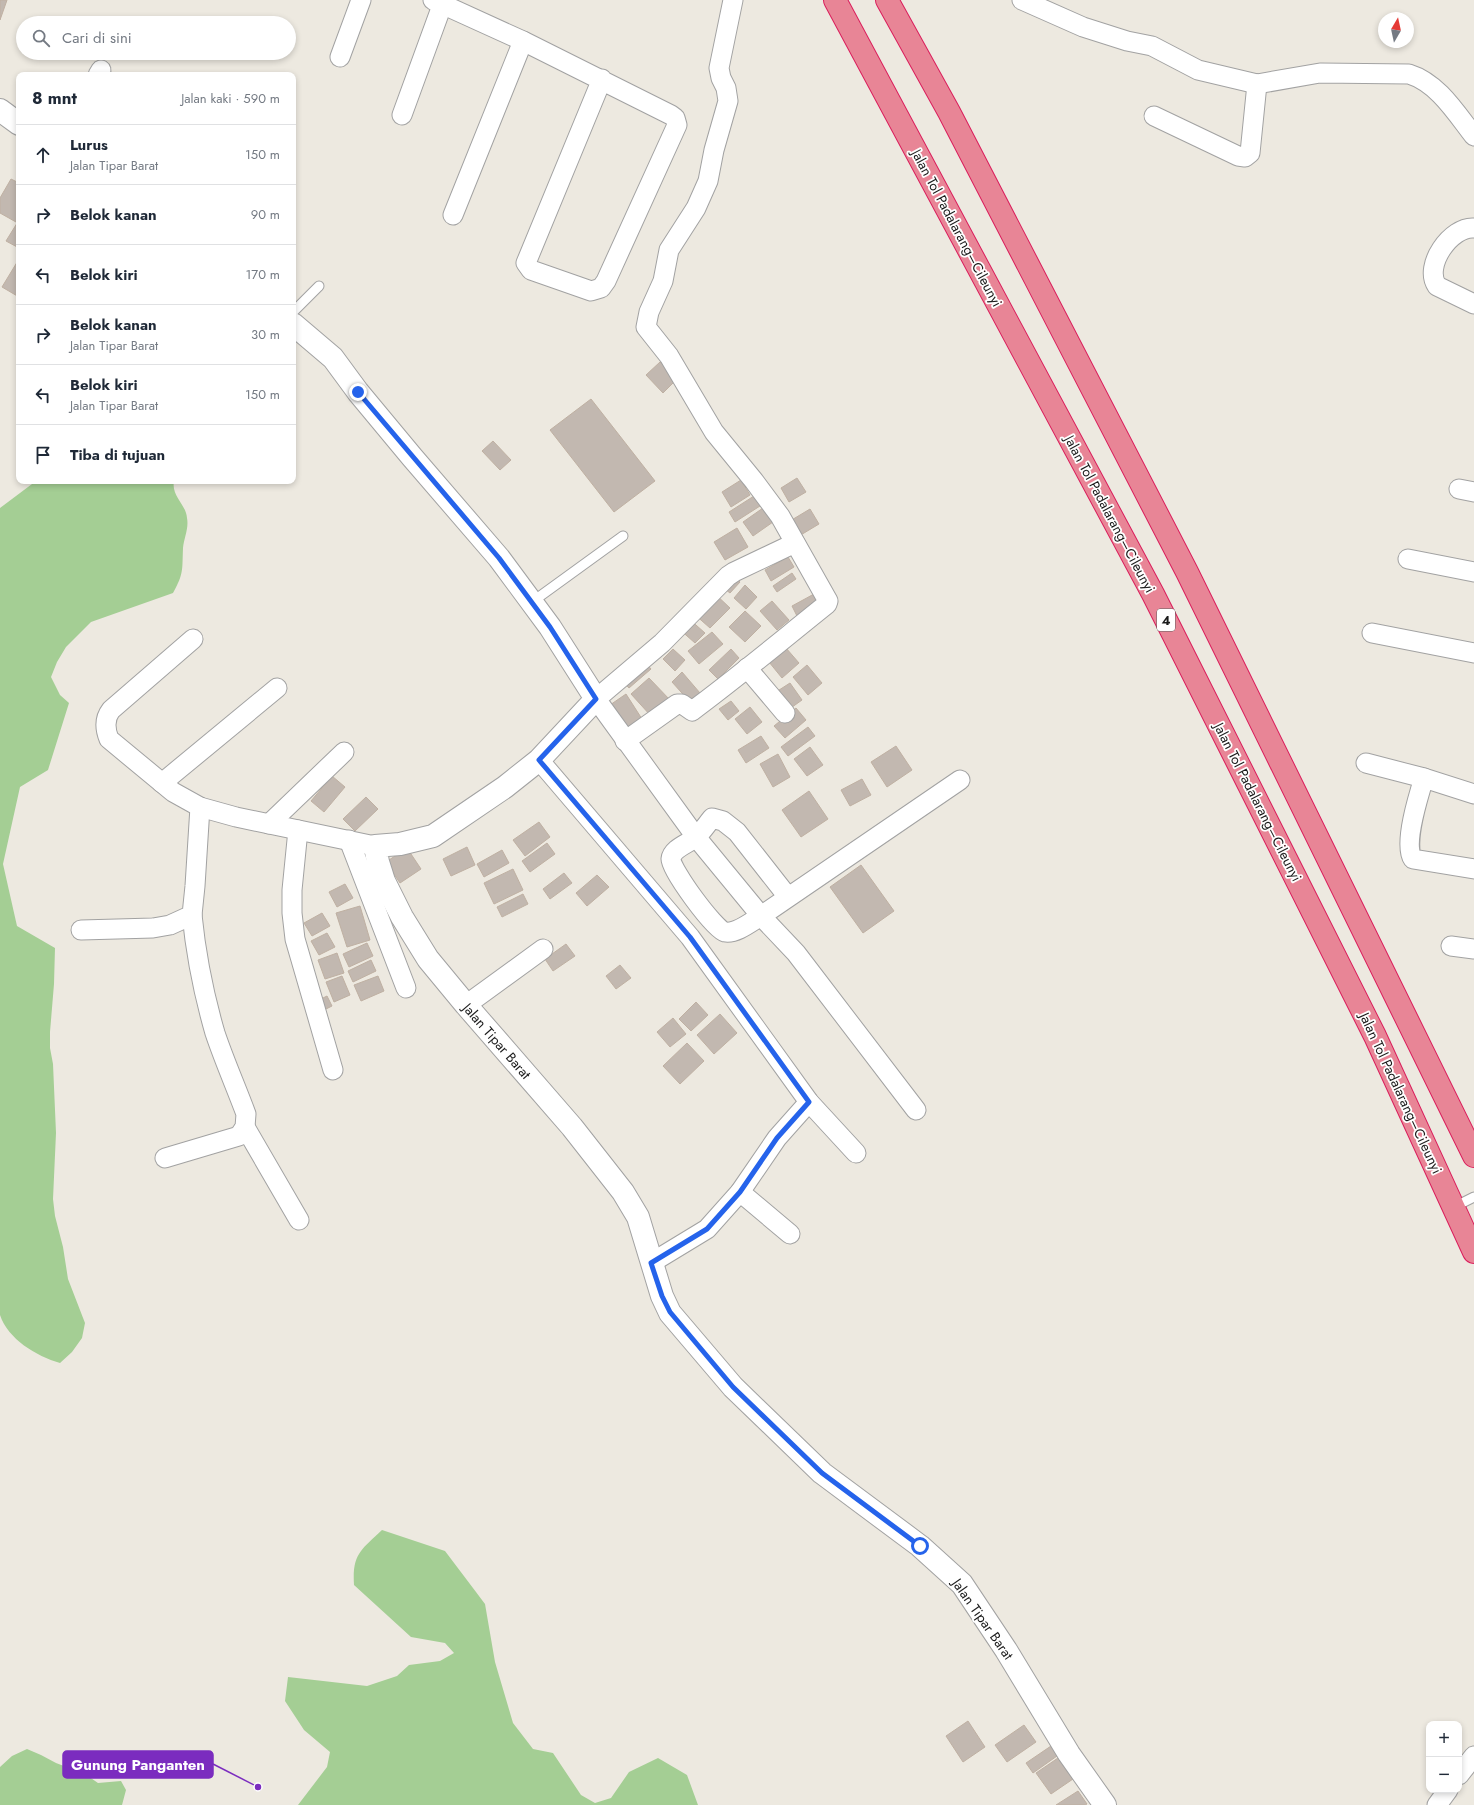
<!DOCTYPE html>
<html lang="id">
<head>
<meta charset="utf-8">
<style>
	:root { --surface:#fff; --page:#f2f2f3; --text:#1f2937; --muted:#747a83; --line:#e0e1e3 }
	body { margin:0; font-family:Jost,sans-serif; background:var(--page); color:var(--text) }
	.controls { position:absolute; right:12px; bottom:12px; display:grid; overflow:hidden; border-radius:8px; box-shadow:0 2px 6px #0003 }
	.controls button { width:36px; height:36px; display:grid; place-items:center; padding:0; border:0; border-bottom:1px solid var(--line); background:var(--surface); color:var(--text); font:20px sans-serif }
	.compass { position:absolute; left:1378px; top:12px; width:36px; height:36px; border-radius:50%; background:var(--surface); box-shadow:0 2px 6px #0003; rotate:9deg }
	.stop { position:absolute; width:12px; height:12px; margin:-9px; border:3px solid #2563eb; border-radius:50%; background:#fff }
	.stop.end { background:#2563eb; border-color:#fff; box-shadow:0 1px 4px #0008 }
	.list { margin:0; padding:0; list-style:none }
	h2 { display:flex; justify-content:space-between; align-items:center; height:52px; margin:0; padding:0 16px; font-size:17px }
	h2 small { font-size:13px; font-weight:400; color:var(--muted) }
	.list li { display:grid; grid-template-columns:26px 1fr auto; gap:12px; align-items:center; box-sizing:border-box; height:60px; padding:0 16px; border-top:1px solid var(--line) }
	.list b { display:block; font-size:15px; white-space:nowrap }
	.list p { margin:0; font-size:13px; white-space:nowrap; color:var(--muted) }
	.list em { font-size:13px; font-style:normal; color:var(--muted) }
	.icon { flex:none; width:22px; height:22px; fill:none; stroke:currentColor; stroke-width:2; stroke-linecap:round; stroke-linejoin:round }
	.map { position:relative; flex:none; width:1474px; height:1805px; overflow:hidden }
	.search { position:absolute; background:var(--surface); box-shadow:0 2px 6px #0003; left:16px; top:16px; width:280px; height:44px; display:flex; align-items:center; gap:10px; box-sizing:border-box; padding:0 14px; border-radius:22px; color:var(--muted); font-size:15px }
	.panel { position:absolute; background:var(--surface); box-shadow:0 2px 6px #0003; left:16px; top:72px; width:280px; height:412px; border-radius:8px }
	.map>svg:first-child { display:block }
</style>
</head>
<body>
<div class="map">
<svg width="1474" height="1805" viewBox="0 0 1474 1805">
	<rect width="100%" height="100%" fill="#ede9e0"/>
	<g fill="#a4ce94">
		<path d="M36,481H174C171,496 186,504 187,518C189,528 184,538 183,548C182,570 184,573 173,593L91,622L66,647L57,662L51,677L60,695L69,703L48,770L20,787L3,864L17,926L55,948L54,984L50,1032V1048L53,1064L56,1133L53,1199L55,1216L63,1247L68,1279L85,1323L82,1338L72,1352L60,1363C36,1356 8,1339 0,1315V508Z"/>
		<path d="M382,1530L445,1551L476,1592L485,1604L495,1662L513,1723L533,1749L553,1753L581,1795L595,1803L611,1798L629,1772L658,1758L687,1775L698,1805H298L327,1767L330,1752L304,1730L285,1701L288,1677L367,1686L397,1676L409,1665L440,1661L454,1653L445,1643L411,1637L354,1585C352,1554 361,1550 382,1530Z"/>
		<polygon points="27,1749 41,1755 56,1763 85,1774 98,1783 121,1781 126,1790 122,1805 0,1805 0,1767 12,1756"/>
	</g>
	<g fill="#c2b8b0" stroke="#bfb0a2">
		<polygon points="0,0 7,0 0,20"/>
		<polygon points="11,179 19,183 19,217 16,222 0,213 0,198"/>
		<polygon points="19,220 19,248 6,241"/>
		<polygon points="19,259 19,297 2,287"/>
		<polygon points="660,362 677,379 663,393 646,375"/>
		<polygon points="591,399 655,481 614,512 550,430"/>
		<polygon points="493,441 511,460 500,470 482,451"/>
		<polygon points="797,478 806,492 789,502 781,488"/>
		<polygon points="741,480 750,495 731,507 722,492"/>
		<polygon points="754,496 760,506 735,522 729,512"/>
		<polygon points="763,508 773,522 753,536 743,522"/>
		<polygon points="810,509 819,524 799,536 790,521"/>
		<polygon points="737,528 748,547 725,560 714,542"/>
		<polygon points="788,557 794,567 771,581 765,570"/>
		<polygon points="792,573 796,579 777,592 773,586"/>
		<polygon points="731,574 740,582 730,593 721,586"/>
		<polygon points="745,585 757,597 746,609 734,598"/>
		<polygon points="713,592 730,608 710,628 693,613"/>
		<polygon points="814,594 821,605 798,618 792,606"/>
		<polygon points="772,601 789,620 777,630 760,611"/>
		<polygon points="745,611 761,626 745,642 729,627"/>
		<polygon points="688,618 705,633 695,643 678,628"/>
		<polygon points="712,632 723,644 699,664 688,651"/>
		<polygon points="786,648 799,663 782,678 769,662"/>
		<polygon points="673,649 685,660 675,671 663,659"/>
		<polygon points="731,649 739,658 718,679 709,670"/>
		<polygon points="643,660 651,669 629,688 621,680"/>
		<polygon points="807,665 822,683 808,695 793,677"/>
		<polygon points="682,672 700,693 690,702 672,682"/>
		<polygon points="649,678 670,700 651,716 631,694"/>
		<polygon points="790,683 802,700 788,710 776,692"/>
		<polygon points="626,694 642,719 625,729 610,705"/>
		<polygon points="731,701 739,711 728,720 719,709"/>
		<polygon points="750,707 762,722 747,734 735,719"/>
		<polygon points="796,708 806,720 785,738 774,726"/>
		<polygon points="808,727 815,736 788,756 781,747"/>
		<polygon points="761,736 769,748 746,763 738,750"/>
		<polygon points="896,746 912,770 887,787 871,762"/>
		<polygon points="810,747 823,765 807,776 794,759"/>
		<polygon points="778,754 790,777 773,787 760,764"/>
		<polygon points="332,776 345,787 324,812 311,801"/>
		<polygon points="862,779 871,795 850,806 841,790"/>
		<polygon points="809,791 828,819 801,837 782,810"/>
		<polygon points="366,797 378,809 355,831 343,819"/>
		<polygon points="539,822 550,837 525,856 513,840"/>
		<polygon points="547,843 555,854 530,872 522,861"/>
		<polygon points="467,847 475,865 451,876 443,859"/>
		<polygon points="407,848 421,869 400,883 386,862"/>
		<polygon points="502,850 509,863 484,877 477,864"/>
		<polygon points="861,865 894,911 863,933 830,887"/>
		<polygon points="513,869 523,890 494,904 484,883"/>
		<polygon points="564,873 572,883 550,899 543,889"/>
		<polygon points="597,875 609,887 587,906 576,893"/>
		<polygon points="345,884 353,898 337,907 329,892"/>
		<polygon points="523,894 528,904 502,917 497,907"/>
		<polygon points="360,906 370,940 347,947 336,913"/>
		<polygon points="322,913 330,926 312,936 304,923"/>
		<polygon points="327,933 335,947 319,955 311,941"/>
		<polygon points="367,943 373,956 349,967 343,954"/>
		<polygon points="566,944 575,956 553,971 545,959"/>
		<polygon points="337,953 344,973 325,979 318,960"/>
		<polygon points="371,960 376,971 353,982 348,971"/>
		<polygon points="620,965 631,978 616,989 606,976"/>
		<polygon points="342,976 350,995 334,1002 326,982"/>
		<polygon points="378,976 384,991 361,1001 354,985"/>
		<polygon points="327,996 332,1006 320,1012 315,1002"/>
		<polygon points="696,1002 708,1015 691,1031 679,1019"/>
		<polygon points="720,1014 737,1033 714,1054 697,1035"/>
		<polygon points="673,1018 686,1034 670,1047 657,1032"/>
		<polygon points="687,1043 704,1061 680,1084 663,1066"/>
		<polygon points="968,1721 985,1747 963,1762 946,1736"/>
		<polygon points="1024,1725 1036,1742 1007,1762 995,1745"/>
		<polygon points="1051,1746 1057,1756 1033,1773 1026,1763"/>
		<polygon points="1058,1758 1073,1779 1051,1794 1036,1773"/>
		<polygon points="1078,1791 1087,1804 1085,1805 1056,1805"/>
	</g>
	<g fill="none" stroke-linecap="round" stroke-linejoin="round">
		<g stroke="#a2a2a2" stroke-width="11">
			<g id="service">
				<polyline points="293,312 319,286"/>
				<polyline points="532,602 623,536"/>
				<polyline points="1454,1207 1474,1197"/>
			</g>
		</g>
		<g stroke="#a2a2a2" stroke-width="21">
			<g id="minor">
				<polyline points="433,0 523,41 671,115 675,118 677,125 606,281 601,288 591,291 531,270 526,263 602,79"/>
				<path d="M1022,0L1083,27L1127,41L1152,46L1198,70L1257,84L1320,73L1409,74C1438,83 1456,113 1474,136"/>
				<polyline points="340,57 361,0"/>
				<polyline points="98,75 101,70"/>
				<polyline points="402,115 444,0"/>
				<polyline points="1154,116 1238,156 1245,157 1250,153 1257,84"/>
				<polyline points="453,215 523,41"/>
				<path d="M1474,228C1451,226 1423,266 1437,286L1474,304"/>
				<polyline points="1459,489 1474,492"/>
				<polyline points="795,543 734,572 728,576 662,643 596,699 696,837 761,916 796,953 916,1110"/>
				<polyline points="1408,559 1474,572"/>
				<polyline points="1372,633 1474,653"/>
				<path d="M193,639L111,710C104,719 105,729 109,739L173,792L200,807L236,817L375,846"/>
				<polyline points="747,668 785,713"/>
				<path d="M625,741L677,704H682L692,711C738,677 782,640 827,604L828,601L780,516L754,481L714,432L669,356L646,327L649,312L663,281L669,250L696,208L708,181L714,150L728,101L726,88L721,78L719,68L733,0"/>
				<polyline points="539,760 690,937 809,1102 856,1153"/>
				<polyline points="1366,763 1424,778"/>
				<polyline points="162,783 277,688"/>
				<path d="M1474,794L1424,778C1419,794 1403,845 1413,859L1474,869"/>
				<polyline points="269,824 344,752"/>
				<polyline points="298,830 292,890 292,913 295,939 333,1070"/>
				<polyline points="349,840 406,988"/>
				<path d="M788,897L737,832L723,821L712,818C707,824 702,832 696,837C690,843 672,848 671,859C671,870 714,929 725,932C736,934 751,922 761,916L960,780"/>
				<polyline points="81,930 153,928 170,925 192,915 195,886 200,807"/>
				<polyline points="1451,946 1474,949"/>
				<polyline points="466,1005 543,949"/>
				<polyline points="245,1127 299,1220"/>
				<path d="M165,1158L239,1136L245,1127L246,1114C236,1087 224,1060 215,1033C204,995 196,955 192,915"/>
				<polyline points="740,1192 790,1234"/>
				<polyline points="651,1263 707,1229 740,1192 777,1138 809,1102"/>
				<polyline points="1459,1775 1474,1756"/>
				<polyline points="1437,1805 1448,1790"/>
			</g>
		</g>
		<g stroke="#a2a2a2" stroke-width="24">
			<g id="tertiary">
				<polyline points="0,110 19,124"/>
				<polyline points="293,324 333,358 358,392 412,457 499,558 550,627 596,699 539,760 505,787 433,836 400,844 375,846 378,862 384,881 402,917 428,959 466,1005 572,1127 623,1192 638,1217 662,1296 670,1313 733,1387 822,1473 920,1546 962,1584 1006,1650 1069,1754 1105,1805"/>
			</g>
		</g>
		<g stroke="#da1e5c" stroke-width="24">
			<g id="motorway">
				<polyline points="835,0 1153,594 1375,1036 1474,1252"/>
				<polyline points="887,0 949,112 1187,572 1474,1156"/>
			</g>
		</g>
		<use href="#service" stroke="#fff" stroke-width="9"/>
		<use href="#minor" stroke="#fff" stroke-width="19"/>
		<use href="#tertiary" stroke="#fff" stroke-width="22"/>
		<use href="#motorway" stroke="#e88596" stroke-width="22"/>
	</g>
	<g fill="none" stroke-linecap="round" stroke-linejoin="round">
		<polyline stroke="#2563eb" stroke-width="5" points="358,392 499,558 550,627 596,699 539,760 690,937 809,1102 777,1138 740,1192 707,1229 651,1263 662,1296 670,1312 733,1387 822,1473 920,1546"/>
	</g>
	<g text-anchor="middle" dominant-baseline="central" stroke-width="3.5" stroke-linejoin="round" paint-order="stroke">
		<rect fill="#fff" stroke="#5f5f5f" stroke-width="1" x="1157" y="609" width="18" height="22" rx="3"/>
		<g font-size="13" font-weight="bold" fill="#1b1b1b">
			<text x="1166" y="620">4</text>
		</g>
		<g font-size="14" fill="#1b1b1b" stroke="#fff">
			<text transform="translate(957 228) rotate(62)">Jalan Tol Padalarang–Cileunyi</text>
			<text transform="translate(1110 514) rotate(62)">Jalan Tol Padalarang–Cileunyi</text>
			<text transform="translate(1258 802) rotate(63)">Jalan Tol Padalarang–Cileunyi</text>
			<text transform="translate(497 1041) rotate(49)">Jalan Tipar Barat</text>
			<text transform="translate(1401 1093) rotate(65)">Jalan Tol Padalarang–Cileunyi</text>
			<text transform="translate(983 1619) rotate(55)">Jalan Tipar Barat</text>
		</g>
	</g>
	<path fill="none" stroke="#7b2cbf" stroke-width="1.5" d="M258 1787L213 1764"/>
	<circle fill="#7b2cbf" stroke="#fff" stroke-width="1.5" cx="258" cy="1787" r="4"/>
	<rect fill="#7b2cbf" stroke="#7b2cbf" stroke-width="1.5" x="63" y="1751" width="150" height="27" rx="4"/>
	<g font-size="15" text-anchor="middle" font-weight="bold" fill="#fff">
		<text x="138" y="1770">Gunung Panganten</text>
	</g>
</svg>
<div class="controls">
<button>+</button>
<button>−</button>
</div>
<svg class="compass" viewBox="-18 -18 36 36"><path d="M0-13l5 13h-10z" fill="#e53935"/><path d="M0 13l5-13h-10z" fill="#747a83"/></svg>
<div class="stop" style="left:920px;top:1546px"></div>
<div class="stop end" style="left:358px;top:392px"></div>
<div class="search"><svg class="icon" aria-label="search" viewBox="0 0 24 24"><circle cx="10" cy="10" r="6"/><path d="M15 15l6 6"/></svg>Cari di sini</div>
<section class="panel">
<h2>8 mnt<small>Jalan kaki · 590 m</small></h2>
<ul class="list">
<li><svg class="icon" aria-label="ahead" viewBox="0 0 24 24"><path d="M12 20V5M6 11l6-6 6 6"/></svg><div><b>Lurus</b><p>Jalan Tipar Barat</p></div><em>150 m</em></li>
<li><svg class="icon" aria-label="right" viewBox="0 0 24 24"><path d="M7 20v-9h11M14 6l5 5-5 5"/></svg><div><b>Belok kanan</b></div><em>90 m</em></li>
<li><svg class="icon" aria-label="left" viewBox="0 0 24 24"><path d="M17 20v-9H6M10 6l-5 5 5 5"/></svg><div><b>Belok kiri</b></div><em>170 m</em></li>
<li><svg class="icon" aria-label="right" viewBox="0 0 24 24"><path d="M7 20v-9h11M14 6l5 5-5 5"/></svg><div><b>Belok kanan</b><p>Jalan Tipar Barat</p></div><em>30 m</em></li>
<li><svg class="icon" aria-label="left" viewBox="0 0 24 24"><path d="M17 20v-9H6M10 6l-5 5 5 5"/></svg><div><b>Belok kiri</b><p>Jalan Tipar Barat</p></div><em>150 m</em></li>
<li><svg class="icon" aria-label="arrive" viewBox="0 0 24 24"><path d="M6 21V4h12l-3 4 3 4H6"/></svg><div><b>Tiba di tujuan</b></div></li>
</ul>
</section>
</div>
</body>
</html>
